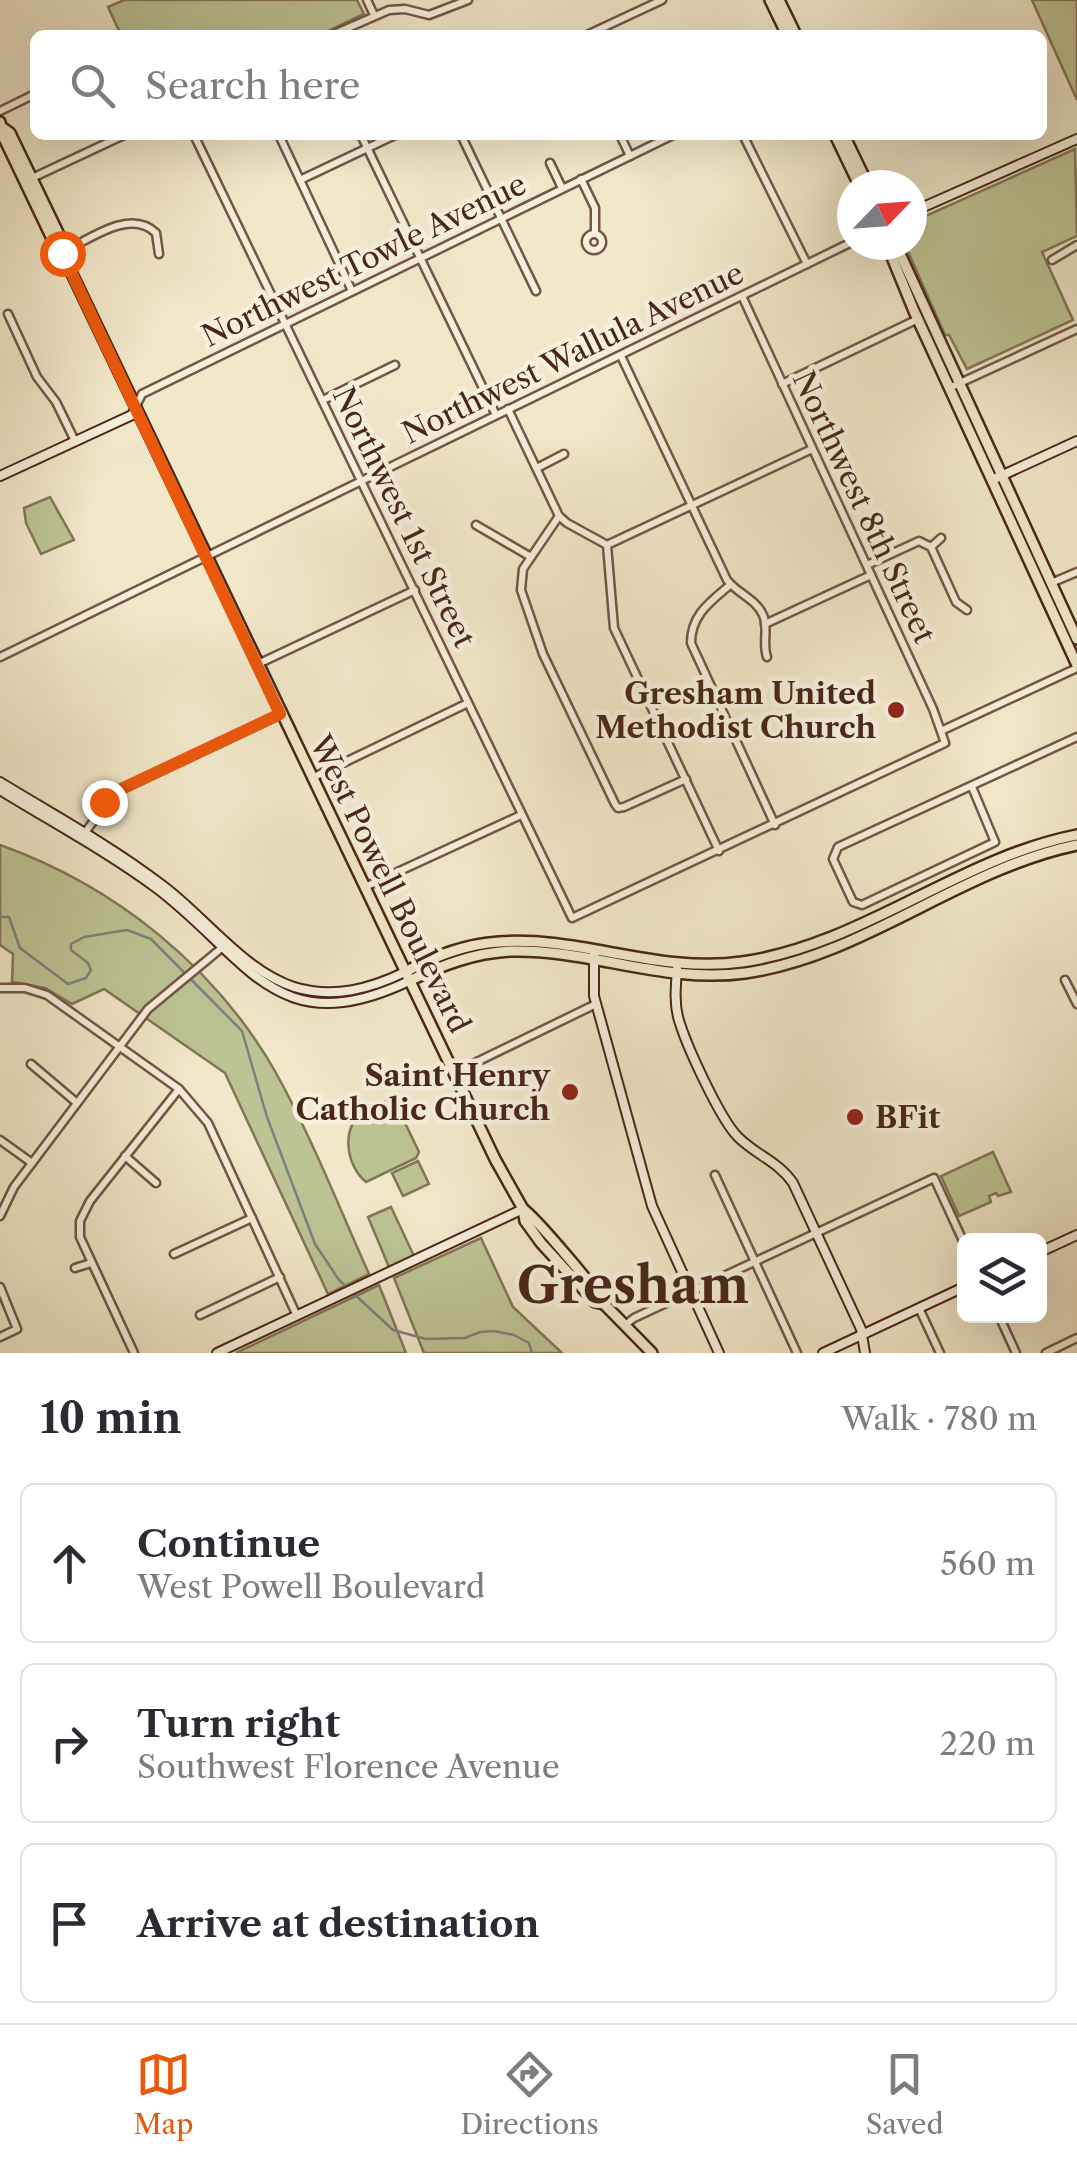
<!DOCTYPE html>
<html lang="en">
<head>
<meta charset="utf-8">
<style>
	:root { --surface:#fff; --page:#f2f2f3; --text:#2b2b33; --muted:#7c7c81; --line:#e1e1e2; --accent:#ea580c }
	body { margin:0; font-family:"Libre Caslon Text",serif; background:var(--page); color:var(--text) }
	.controls { position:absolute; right:30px; bottom:30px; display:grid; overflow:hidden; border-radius:15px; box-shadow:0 10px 40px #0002 }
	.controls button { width:90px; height:90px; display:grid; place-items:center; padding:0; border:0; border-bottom:2px solid var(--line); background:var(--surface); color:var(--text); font:50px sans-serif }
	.compass { position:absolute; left:837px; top:170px; width:90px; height:90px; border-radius:50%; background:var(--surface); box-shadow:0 10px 40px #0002; rotate:65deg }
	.stop { position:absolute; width:30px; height:30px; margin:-22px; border:8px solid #ea580c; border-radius:50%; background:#fff }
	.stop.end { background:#ea580c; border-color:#fff; box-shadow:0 2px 10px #0008 }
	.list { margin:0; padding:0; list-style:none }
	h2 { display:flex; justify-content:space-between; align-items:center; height:130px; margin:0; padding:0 40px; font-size:42px }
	h2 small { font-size:32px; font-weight:400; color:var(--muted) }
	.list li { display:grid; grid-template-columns:65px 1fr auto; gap:30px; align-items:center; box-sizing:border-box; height:160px; margin:0 20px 20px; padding:0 20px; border:2px solid var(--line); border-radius:15px }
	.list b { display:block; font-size:38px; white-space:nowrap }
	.list p { margin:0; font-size:32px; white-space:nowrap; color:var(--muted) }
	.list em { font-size:32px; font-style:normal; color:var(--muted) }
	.icon { flex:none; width:55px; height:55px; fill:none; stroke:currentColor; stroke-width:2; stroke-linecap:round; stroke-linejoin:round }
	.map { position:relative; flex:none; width:1077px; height:1353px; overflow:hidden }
	.search { position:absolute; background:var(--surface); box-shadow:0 10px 40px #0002; left:30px; right:30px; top:30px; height:110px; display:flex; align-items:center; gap:25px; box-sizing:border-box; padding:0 35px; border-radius:15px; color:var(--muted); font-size:38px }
	.sheet { height:670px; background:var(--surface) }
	nav { display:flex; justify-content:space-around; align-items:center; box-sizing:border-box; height:140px; border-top:2px solid var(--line); background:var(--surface); font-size:28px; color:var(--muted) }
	nav a { display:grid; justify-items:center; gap:5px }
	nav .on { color:var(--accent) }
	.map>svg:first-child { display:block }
</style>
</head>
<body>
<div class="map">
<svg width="1077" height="1353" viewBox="0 0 1077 1353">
	<rect width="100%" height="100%" fill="#f1e7c9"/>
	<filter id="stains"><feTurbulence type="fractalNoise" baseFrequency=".002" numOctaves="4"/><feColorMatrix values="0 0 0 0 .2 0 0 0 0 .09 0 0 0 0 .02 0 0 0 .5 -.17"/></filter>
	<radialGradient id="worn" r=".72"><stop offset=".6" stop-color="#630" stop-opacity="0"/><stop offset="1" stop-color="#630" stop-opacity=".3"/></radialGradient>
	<g fill="#bdc494" stroke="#837656" stroke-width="2.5">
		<polygon points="124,0 357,0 364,14 320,35 121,35 108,7"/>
		<polygon points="1032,0 1077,0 1077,100"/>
		<polygon points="1075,149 1077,236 1042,252 1073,320 967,369 949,335 945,335 905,245 912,245 912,222"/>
		<polygon points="50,497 74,540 41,554 26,523 24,508"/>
		<path d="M0,845C115,886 216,967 276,1073C312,1138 339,1207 369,1274L328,1294L225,1073L104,989L72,1004L45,988L12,982L13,954L0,945Z"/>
		<path d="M393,1098L419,1152L416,1158L366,1182C346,1166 340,1127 364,1111C372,1106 384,1102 393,1098Z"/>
		<polygon points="993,1152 1011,1192 998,1196 996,1193 989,1196 991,1202 959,1216 941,1176"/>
		<polygon points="418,1161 429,1184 403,1196 392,1173"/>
		<polygon points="391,1207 414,1256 389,1267 368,1217"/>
		<polygon points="481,1238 513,1307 562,1353 424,1353 394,1278"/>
		<polygon points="379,1285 406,1353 236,1353"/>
	</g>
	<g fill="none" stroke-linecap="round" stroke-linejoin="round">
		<polyline stroke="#7c827c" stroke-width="2.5" points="0,917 9,917 20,948 68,984 86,978 91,970 88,963 71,950 71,944 84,937 127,930 151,939 242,1031 267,1117 315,1244 339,1280 393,1330 426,1339 465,1338 480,1332 494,1331 514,1335 529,1343 532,1353"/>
		<g stroke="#735744" stroke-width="11">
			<g id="street">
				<polyline points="367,0 374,15"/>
				<polyline points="332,35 389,10 405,9 429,15 468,0"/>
				<polyline points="587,35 662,0"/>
				<polyline points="0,111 35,94"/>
				<polyline points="194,135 572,918 945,743 933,709 742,296"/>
				<polyline points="279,135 352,291"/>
				<polyline points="361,135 496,415"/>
				<polyline points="461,135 536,291"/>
				<polyline points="620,135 630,156"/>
				<polyline points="743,135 807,264"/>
				<polyline points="550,163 562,188"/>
				<polyline points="30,179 124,135"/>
				<polyline points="581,179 595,208 595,233"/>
				<polyline points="300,180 395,135"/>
				<circle cx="594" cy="242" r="8"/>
				<path d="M63,252C90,239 130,208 156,233L159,254"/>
				<polyline points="1052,260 1077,245"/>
				<polyline points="8,314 37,377 56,402 75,441"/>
				<path d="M621,356L727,580C738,594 756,599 763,615C769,628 762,643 767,657"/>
				<polyline points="782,384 918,319"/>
				<polyline points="949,388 1077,329"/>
				<polyline points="323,400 395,365"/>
				<polyline points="136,406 142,394 673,135"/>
				<polyline points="508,409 559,516 567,523 607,545 614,628 719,851"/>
				<polyline points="537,468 564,454"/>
				<polyline points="559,516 523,569 521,590 543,654 615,804 618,808 624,807 686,779"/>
				<polyline points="476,525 531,557"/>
				<polyline points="607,545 812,449"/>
				<polyline points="931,547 956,602 967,610"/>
				<polyline points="931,547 941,538"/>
				<polyline points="867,565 919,541 931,547"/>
				<polyline points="1051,583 1077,572"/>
				<path d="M730,585C710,602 691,615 691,643L775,825"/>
				<polyline points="765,624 871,575"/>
				<polyline points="0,657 852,242"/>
				<polyline points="258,664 415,590"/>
				<polyline points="943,730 1077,668"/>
				<polyline points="312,778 468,703"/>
				<polyline points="972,787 995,842 862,905 853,902 833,859 838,847 1077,737"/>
				<polyline points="84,834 114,793 281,714"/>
				<polyline points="365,887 521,815"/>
				<polyline points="1065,980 1077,1004"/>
				<polyline points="0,988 25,988 47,995 179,1089 208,1123 297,1316"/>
				<polyline points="31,1064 77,1103"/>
				<polyline points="454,1073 596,1004"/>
				<polyline points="0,1140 32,1163"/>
				<polyline points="125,1156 156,1183"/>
				<polyline points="715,1175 797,1353"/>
				<polyline points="0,1216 14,1187 148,1009 224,946"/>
				<polyline points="174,1254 252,1218"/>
				<polyline points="75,1268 91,1263"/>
				<polyline points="0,1287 17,1329 0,1337"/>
				<polyline points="919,1308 940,1353"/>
				<polyline points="200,1315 280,1277"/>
				<polyline points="999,1316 1016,1353"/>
				<polyline points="625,1325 634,1318 934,1178 964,1243"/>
				<polyline points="134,1353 80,1237 80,1221 90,1201 179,1089"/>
				<polyline points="1046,1353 1077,1338"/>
			</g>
		</g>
		<g stroke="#492717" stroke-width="12">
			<g id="secondary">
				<polyline points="912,212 1077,139"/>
				<polyline points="0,476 132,415 136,407"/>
				<polyline points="992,480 1077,441"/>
				<path d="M0,782C54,815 111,846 162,885C204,916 244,971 294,987C333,999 370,989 405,972"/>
				<path d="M0,790C52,822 106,851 155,887C248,956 274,1045 409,981"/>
				<polyline points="594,955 594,996 652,1206 719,1353"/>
				<path d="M677,969C676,985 674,1001 678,1017C685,1043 720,1119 738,1137C756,1155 779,1162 793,1183L861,1329L865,1353"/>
				<polyline points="1040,1252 1077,1235"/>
				<polyline points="217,1353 523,1209"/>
				<polyline points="823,1353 964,1287"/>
			</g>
		</g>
		<g stroke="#492717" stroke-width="14">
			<g id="primary">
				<polyline points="770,0 787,35"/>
				<polyline points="779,0 796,35"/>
				<polyline points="0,122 3,136 56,247 62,253 495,1159 523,1209 525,1221 541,1243 595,1302 604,1304"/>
				<polyline points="3,128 10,133 63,243 62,253"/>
				<polyline points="835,135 859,185"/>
				<polyline points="844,135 868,185"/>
				<polyline points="887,245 914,311 1077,665"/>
				<polyline points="896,245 1077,639"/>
				<path d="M405,972C435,956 465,944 499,942C581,936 659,974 742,962C862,945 959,858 1077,835"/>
				<path d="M409,981C442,965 474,953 511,951C590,949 663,984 745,973C864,956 960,869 1077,845"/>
				<path d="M523,1209C534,1216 600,1293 604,1304L652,1353"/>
			</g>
		</g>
		<use href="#street" stroke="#f6efdc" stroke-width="6"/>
		<use href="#secondary" stroke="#f6efdc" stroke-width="8"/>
		<use href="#primary" stroke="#f1e7c9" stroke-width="9"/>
	</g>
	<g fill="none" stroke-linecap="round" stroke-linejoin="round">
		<polyline stroke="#ea580c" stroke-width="12" points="62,253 280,714 119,790 104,802"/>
	</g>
	<g fill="#8f2418" stroke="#f6efdc" stroke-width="4">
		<circle cx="896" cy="710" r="10"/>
		<circle cx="570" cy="1092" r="10"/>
		<circle cx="855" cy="1117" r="10"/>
	</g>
	<g text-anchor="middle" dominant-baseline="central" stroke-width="9" stroke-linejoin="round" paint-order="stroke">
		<g font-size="30" fill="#492717" stroke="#f6efdc">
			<text transform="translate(364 260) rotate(-26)">Northwest Towle Avenue</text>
			<text transform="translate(573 353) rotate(-26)">Northwest Wallula Avenue</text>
			<text transform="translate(864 507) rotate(65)">Northwest 8th Street</text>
			<text transform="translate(404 517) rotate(64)">Northwest 1st Street</text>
			<text transform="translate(390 884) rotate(64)">West Powell Boulevard</text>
		</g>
		<g font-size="30" font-weight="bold" fill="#492717" stroke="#f6efdc" text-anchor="end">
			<text x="876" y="693">Gresham United<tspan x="876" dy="34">Methodist Church</tspan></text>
			<text x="550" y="1075">Saint Henry<tspan x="550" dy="34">Catholic Church</tspan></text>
			<text x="875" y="1117" text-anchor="start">BFit</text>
		</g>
		<g font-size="50" font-weight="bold" fill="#492717" stroke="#f6efdc">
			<text x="633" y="1285">Gresham</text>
		</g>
	</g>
	<rect width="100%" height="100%" filter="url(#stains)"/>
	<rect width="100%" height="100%" fill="url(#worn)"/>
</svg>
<div class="controls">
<button><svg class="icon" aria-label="layers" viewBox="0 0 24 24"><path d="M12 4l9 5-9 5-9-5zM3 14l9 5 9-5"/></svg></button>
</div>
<svg class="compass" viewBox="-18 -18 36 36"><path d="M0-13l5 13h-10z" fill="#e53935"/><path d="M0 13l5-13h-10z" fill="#7c7c81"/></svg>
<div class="stop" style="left:62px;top:253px"></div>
<div class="stop end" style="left:104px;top:802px"></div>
<div class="search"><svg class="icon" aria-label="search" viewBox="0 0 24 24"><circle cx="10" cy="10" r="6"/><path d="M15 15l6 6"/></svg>Search here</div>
</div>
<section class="sheet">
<h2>10 min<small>Walk · 780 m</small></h2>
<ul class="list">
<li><svg class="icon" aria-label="ahead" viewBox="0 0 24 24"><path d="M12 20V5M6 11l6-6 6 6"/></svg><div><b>Continue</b><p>West Powell Boulevard</p></div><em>560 m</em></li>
<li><svg class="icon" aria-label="right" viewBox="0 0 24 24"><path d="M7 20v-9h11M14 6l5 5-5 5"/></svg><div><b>Turn right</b><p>Southwest Florence Avenue</p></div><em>220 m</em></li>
<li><svg class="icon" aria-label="arrive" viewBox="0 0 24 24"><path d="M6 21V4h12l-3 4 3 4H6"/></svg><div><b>Arrive at destination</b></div></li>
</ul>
</section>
<nav>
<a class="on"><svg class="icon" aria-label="map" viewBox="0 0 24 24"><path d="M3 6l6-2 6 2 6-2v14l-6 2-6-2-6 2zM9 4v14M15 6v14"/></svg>Map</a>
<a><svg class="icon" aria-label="directions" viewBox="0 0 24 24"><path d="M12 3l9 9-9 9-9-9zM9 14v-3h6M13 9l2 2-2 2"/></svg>Directions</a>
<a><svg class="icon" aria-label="saved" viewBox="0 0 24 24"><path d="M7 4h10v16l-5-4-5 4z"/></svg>Saved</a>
</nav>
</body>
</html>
